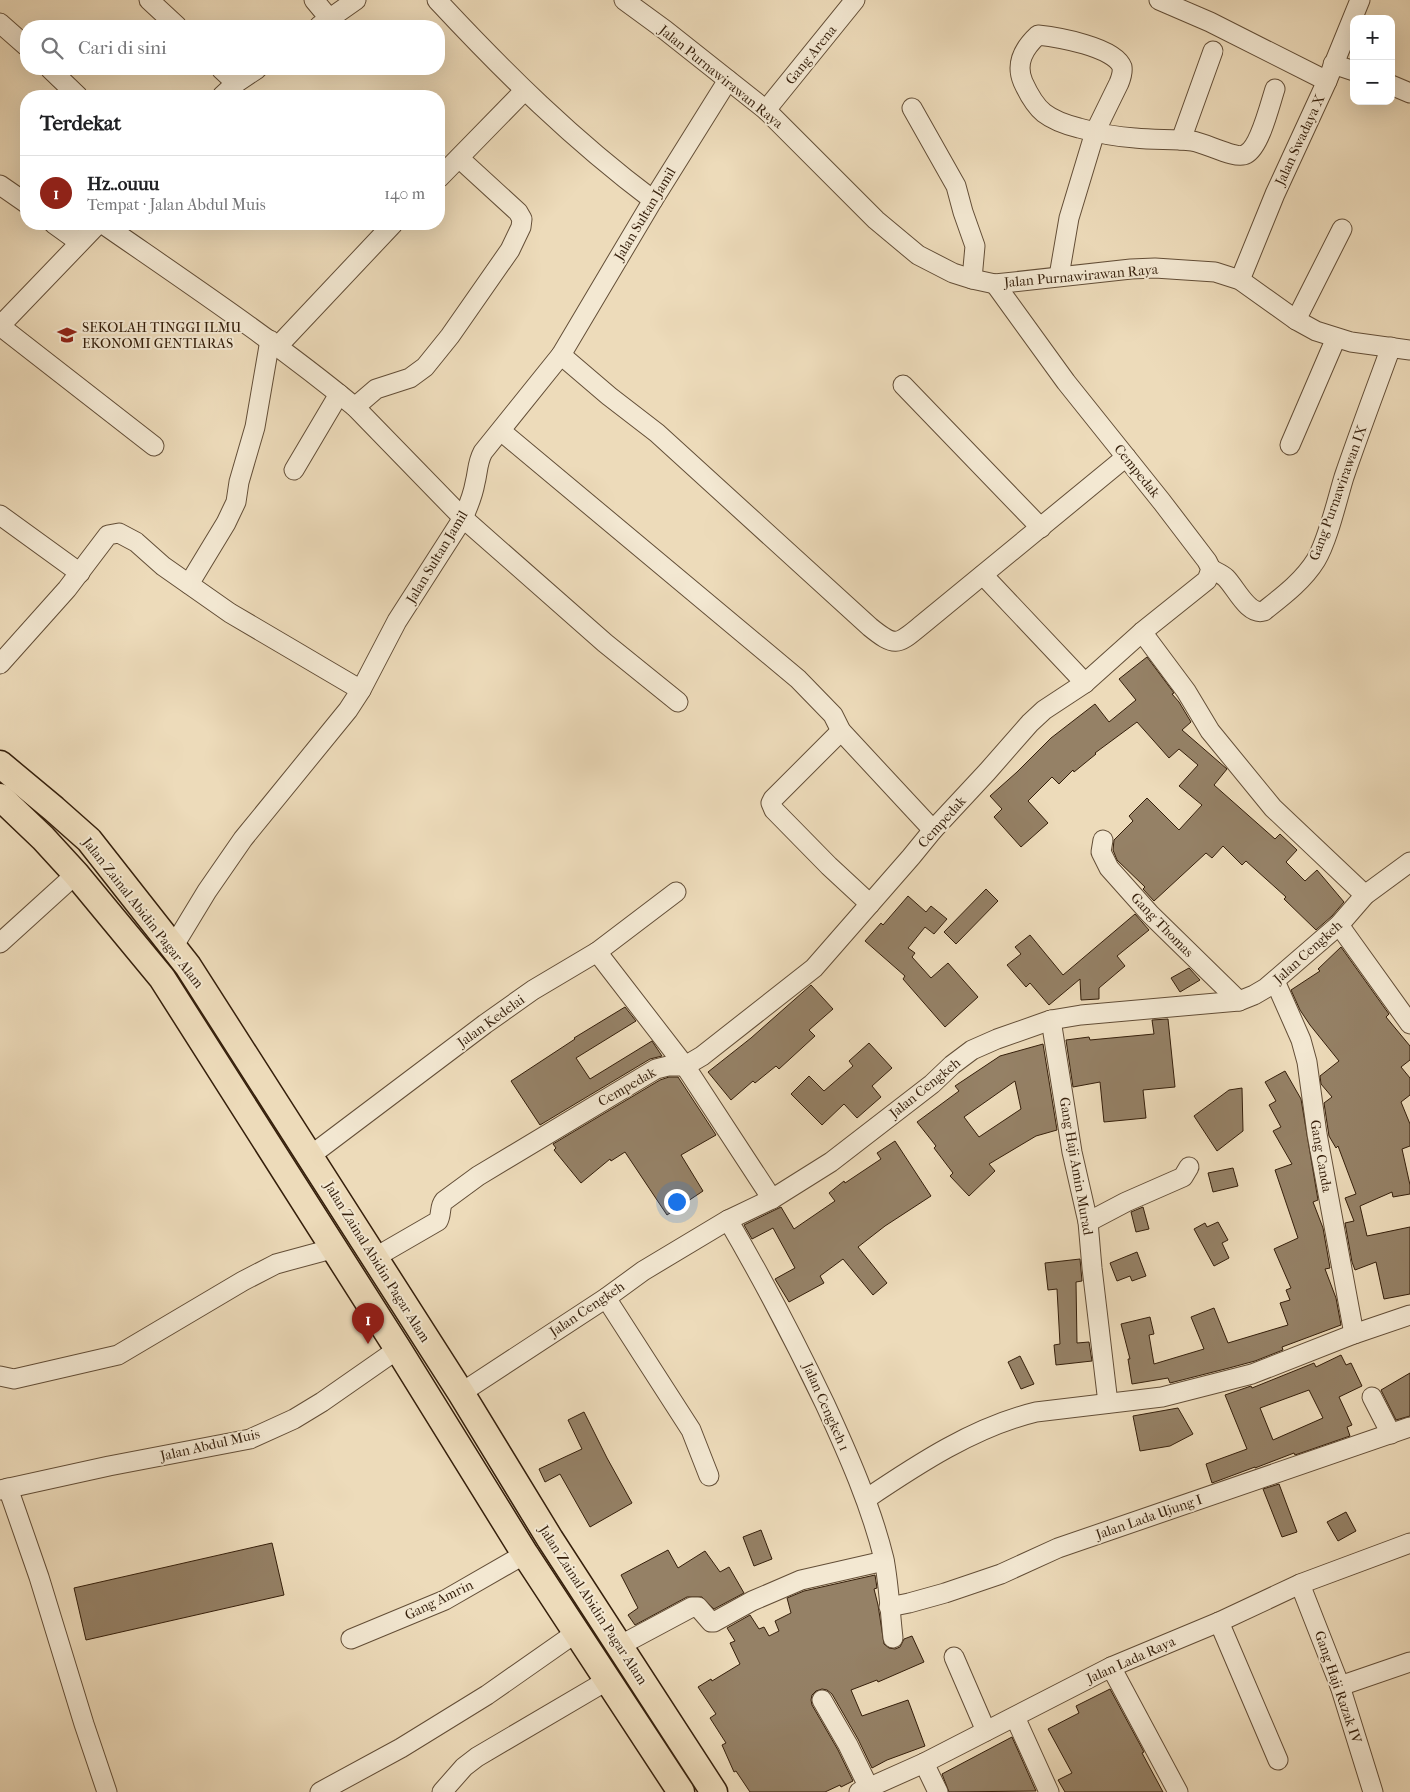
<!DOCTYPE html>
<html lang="id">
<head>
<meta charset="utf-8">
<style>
	:root { --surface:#fff; --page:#f6f6f6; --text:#202124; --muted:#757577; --line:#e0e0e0; --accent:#8f2418 }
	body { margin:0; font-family:"IM FELL French Canon",serif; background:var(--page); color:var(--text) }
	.controls { position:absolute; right:15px; top:15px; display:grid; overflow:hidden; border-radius:10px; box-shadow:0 5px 20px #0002 }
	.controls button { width:45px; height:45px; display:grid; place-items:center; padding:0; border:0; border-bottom:1px solid var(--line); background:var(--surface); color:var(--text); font:25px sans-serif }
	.you { position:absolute; left:676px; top:1201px; width:18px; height:18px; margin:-12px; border:4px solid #fff; border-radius:50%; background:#1a73e8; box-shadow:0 0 0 8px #1a73e833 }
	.badge { display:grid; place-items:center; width:32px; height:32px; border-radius:50%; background:var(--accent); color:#fff; font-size:16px; font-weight:700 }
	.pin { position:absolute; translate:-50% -41px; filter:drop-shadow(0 1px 2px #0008) }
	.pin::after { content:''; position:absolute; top:26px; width:18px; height:15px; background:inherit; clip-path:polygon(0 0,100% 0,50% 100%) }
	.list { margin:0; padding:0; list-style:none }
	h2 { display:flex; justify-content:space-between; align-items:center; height:65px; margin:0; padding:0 20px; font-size:21px }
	h2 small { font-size:16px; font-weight:400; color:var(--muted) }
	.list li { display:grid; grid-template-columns:32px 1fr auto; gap:15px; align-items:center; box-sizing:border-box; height:75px; padding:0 20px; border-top:1px solid var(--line) }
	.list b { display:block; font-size:19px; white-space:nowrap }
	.list p { margin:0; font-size:16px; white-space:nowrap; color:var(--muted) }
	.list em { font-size:16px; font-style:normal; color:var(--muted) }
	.icon { flex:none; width:28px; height:28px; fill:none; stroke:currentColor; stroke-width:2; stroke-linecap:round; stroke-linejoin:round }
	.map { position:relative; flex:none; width:1410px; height:1792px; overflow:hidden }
	.search { position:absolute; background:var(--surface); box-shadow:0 5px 20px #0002; left:20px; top:20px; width:425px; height:55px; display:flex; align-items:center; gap:12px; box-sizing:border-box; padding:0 18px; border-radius:20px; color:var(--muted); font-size:19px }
	.panel { position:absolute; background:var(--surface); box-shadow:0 5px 20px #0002; left:20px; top:90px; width:425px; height:140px; border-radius:20px }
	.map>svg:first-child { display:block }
</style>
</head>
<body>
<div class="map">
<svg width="1410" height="1792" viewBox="0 0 1410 1792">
	<rect width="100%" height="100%" fill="#eddbba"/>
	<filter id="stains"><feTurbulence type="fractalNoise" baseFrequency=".004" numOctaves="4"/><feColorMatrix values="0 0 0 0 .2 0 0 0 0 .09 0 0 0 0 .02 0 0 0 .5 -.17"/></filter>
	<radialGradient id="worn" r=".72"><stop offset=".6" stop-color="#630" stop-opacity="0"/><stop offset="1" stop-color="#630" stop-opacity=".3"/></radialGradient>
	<g fill="#958166" stroke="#351f0b" fill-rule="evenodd">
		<polygon points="1147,657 1174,693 1172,694 1179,702 1191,722 1182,730 1227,769 1214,785 1275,839 1280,834 1297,850 1286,862 1305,881 1317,870 1344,902 1332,916 1316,930 1284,899 1286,897 1246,861 1242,865 1223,846 1212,858 1206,853 1154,901 1143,889 1145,887 1117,860 1113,850 1114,840 1133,821 1129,816 1147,798 1179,830 1202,805 1179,786 1198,765 1179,749 1169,758 1137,722 1095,753 1096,754 1074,772 1073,770 1059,784 1052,777 1028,801 1048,823 1021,847 994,817 1002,809 990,796 1017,772 1051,738 1095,704 1109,722 1136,700 1119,679"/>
		<polygon points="986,889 998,901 956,944 944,932"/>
		<polygon points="908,896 926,912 931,906 947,919 934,934 925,927 908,948 915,953 912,957 931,978 948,963 978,997 945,1027 903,979 905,976 865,941 881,923 883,925"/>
		<polygon points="1135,914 1149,930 1117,956 1125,966 1099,988 1099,999 1081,1000 1080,979 1049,1005 1030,983 1026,987 1007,965 1021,954 1015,947 1030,935 1063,975"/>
		<polygon points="1341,947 1389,1014 1386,1017 1410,1046 1410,1060 1401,1067 1410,1078 1410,1095 1401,1102 1410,1124 1410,1146 1402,1149 1410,1185 1410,1194 1393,1197 1392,1192 1360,1206 1367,1236 1410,1227 1410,1294 1384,1299 1376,1262 1355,1270 1352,1262 1345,1223 1354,1221 1345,1198 1356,1194 1338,1146 1336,1148 1329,1136 1324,1103 1332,1097 1321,1084 1320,1076 1339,1061 1310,1025 1300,1010 1291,990 1320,971 1318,969"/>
		<polygon points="1189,968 1200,980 1180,992 1171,978"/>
		<polygon points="811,985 833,1009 809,1030 815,1036 779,1069 776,1066 755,1083 753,1081 731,1100 708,1072 751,1038"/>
		<polygon points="625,1007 636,1021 576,1058 590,1079 652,1041 662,1056 650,1059 540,1125 511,1081 575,1039 574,1038"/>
		<polygon points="1168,1019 1175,1087 1143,1090 1146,1118 1104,1122 1100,1082 1073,1087 1066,1040 1089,1037 1090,1040 1154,1034 1152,1020"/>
		<polygon points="869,1043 892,1068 872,1086 881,1097 857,1118 844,1104 822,1125 791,1094 809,1076 824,1091 853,1066 849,1061"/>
		<path d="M1043,1044L1057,1130L1036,1136L989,1164L995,1171L969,1196L950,1176L953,1173L934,1148L936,1146L917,1122L959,1091L955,1086L1000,1056ZM1015,1081L1021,1109L979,1137L964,1117Z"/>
		<polygon points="1285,1071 1301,1099 1318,1200 1313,1202 1323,1228 1330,1268 1325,1269 1336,1298 1341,1325 1282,1347 1283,1350 1255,1361 1229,1368 1170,1383 1168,1378 1132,1384 1128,1359 1130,1359 1121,1324 1150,1317 1154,1334 1149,1335 1154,1364 1204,1349 1191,1317 1214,1308 1228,1343 1288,1325 1280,1303 1290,1300 1286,1290 1291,1288 1274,1249 1298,1238 1275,1170 1292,1164 1273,1131 1281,1127 1269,1105 1276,1101 1265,1082"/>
		<polygon points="669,1077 678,1077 716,1135 681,1155 703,1191 667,1215 625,1152 611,1161 610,1159 581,1183 554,1150 556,1148 553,1144 660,1080"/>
		<polygon points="1242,1088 1243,1131 1217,1151 1194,1116 1229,1090"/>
		<polygon points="895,1141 931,1196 885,1226 858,1247 887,1283 873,1295 843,1259 820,1276 824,1283 789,1302 775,1279 795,1268 773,1228 752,1239 744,1225 781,1207 794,1229 835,1201 829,1193 844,1181 845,1183 881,1159 877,1153"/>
		<polygon points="1233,1168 1238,1186 1213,1192 1208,1173"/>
		<polygon points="1143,1207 1149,1229 1136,1232 1131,1212"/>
		<polygon points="1218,1222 1228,1240 1222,1243 1229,1258 1214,1266 1194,1229 1205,1223 1207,1227"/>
		<polygon points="1137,1252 1146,1276 1132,1281 1130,1276 1117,1281 1110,1263"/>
		<polygon points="1080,1259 1082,1281 1076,1282 1077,1343 1089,1342 1092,1361 1056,1365 1054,1345 1060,1344 1057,1289 1048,1290 1045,1263"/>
		<path d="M1341,1355L1346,1365L1351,1363L1362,1386L1339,1397L1352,1425L1347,1427L1350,1436L1295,1455L1294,1453L1255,1468V1467L1212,1483L1206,1464L1247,1449L1225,1395L1251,1386L1252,1388L1314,1363L1316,1367ZM1309,1390L1323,1418L1273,1440L1260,1408Z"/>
		<polygon points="1020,1356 1034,1384 1021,1389 1008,1362"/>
		<polygon points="1410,1373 1410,1416 1396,1420 1381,1390"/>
		<polygon points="1178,1408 1193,1434 1170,1446 1140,1451 1133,1416"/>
		<polygon points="584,1412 607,1458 632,1503 590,1527 560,1474 545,1482 539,1469 582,1449 568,1420"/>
		<polygon points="1279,1484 1297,1532 1282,1537 1263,1489"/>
		<polygon points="1346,1512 1356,1531 1338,1541 1327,1522"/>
		<polygon points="761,1530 772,1559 754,1566 743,1537"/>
		<polygon points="272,1543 284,1595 86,1640 74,1588"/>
		<polygon points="668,1550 678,1568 705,1551 720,1572 729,1567 744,1593 714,1609 702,1597 687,1597 635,1625 628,1615 638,1608 621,1575"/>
		<polygon points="875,1575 877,1588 874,1589 878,1605 884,1644 889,1648 895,1649 900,1647 904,1639 912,1636 924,1662 878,1682 877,1680 851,1690 862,1716 908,1700 925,1746 887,1760 872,1768 858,1739 832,1694 827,1690 822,1689 816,1691 812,1695 811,1700 812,1705 838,1750 853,1781 841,1787 840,1785 825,1792 750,1792 736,1771 734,1772 722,1745 726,1743 710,1718 716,1714 698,1687 711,1679 712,1681 740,1664 730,1643 735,1641 727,1628 750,1615 759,1629 764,1627 769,1636 779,1631 775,1621 791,1613 787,1598 804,1591"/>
		<polygon points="1110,1689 1144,1752 1142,1753 1163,1792 1065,1792 1058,1780 1072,1773 1048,1729 1079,1713 1076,1706"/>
		<polygon points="1012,1737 1036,1791 949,1792 942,1774"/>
	</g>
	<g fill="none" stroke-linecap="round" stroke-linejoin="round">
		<g stroke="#634e37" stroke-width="21">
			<g id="minor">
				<polyline points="149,0 177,26"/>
				<polyline points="314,0 329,18"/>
				<path d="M437,0C505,73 573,140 653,200"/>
				<polyline points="624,0 665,30 766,110 876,220 918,255 953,273 972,279 995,284 1131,269 1155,268 1215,272 1240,280 1296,320 1316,331 1351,342 1410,350"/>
				<polyline points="1159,0 1210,22 1327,81"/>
				<polyline points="0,23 26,46"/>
				<polyline points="319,26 356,0"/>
				<polyline points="1333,64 1354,71"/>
				<polyline points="50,69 78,96"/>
				<polyline points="221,69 236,83"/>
				<polyline points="1391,85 1410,93"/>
				<polyline points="222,96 236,83 257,69"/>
				<polyline points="912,108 956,186 963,212 975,246 972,279"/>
				<polyline points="766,110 855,0"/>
				<polyline points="1181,140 1213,51"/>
				<polyline points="439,178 524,91"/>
				<polyline points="0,185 26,203"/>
				<polyline points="54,224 79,242"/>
				<polyline points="98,224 0,326 154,446"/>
				<path d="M103,224C188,283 275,341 355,407L463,518L605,643L678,702"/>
				<path d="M1059,276L1069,218L1095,132L1119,83C1121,78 1123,73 1122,67C1115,47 1057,37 1038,35C1024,48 1015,63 1023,82C1028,93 1034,105 1044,113C1053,120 1067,125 1079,128C1097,133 1116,137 1135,138C1154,140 1173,139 1192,141C1206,143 1236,160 1246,154C1260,147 1270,104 1275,89"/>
				<polyline points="1240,280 1275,194 1327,81 1360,0"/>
				<polyline points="1296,320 1342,229"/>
				<polyline points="278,346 393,224"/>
				<path d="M561,355L609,396L657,433L870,627C897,649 898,644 924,623L1126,457"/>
				<polyline points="903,385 1041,528"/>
				<polyline points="355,407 376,389 410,378 425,367 450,336 510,250 521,227 522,219 518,212 459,158"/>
				<polyline points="501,431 798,679 833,715 841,731 933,830"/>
				<polyline points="1290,445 1336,338"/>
				<polyline points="294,470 339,394"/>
				<polyline points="0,515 80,573"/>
				<path d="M1211,569C1216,572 1222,574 1226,578C1236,588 1248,616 1264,611C1283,596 1303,581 1316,560C1328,540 1337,500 1344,477C1359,433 1375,391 1391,347"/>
				<polyline points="983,575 1085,683"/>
				<polyline points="189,584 226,523 236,502 239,482 255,427 270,340"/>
				<polyline points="1142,632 1186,691 1210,731 1273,808 1365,895"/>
				<polyline points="0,664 67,589 108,535 119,533 136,542 163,566 230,613 361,690"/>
				<polyline points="841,731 773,799 771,803 774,810 829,866 870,904"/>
				<polyline points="1103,840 1101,852 1109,868 1150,914 1239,1001"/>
				<polyline points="1339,925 1410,1024"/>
				<polyline points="0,943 76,874"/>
				<path d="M173,947L207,891L243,839L348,710L361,690L397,621L463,518C468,507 473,495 475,483C478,472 477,463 483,452L561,355L653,200L728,80"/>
				<polyline points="597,952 685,1066 772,1199"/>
				<polyline points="1275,981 1301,1040 1307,1062 1317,1134 1354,1334"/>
				<polyline points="1051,1020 1072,1152 1088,1222 1092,1268 1108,1403"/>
				<polyline points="310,1156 485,1024 533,990 597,952 676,892"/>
				<path d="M728,1220C763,1280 795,1341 825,1404C848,1454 871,1506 884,1559C889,1585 890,1612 893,1638"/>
				<polyline points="1088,1222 1126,1202 1183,1177 1189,1167"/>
				<path d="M374,1258L438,1221C442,1214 439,1207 444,1201L478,1176L656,1069L668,1066H685L702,1056L814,968L911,857L933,830L987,772L1030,723L1044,710L1085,683L1142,632L1207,580L1211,569L1207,561L1162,502L1066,382L995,284"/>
				<polyline points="606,1298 691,1430 709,1476"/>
				<polyline points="0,1376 14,1379 118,1355 243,1281 276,1264 335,1248"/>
				<polyline points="461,1393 606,1298 643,1271 728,1220 772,1199 831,1162 932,1084 952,1065 972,1050 997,1039 1051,1020 1081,1015 1239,1001 1254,995 1266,988 1339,925 1365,895 1410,862"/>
				<polyline points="1372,1397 1391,1434"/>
				<polyline points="8,1488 39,1577 84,1724 107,1792"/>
				<polyline points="0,1490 109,1466 250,1439 294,1419 322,1402 398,1349"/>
				<path d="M866,1499C918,1464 974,1427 1036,1412L1162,1397L1252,1374L1354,1334L1410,1315"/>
				<polyline points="1300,1584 1340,1686 1373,1792"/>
				<polyline points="889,1607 909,1603 945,1593 1001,1574 1058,1548 1410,1427"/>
				<polyline points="1219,1622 1278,1760"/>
				<polyline points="351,1639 445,1600 525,1554"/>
				<polyline points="619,1646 692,1607 698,1607 711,1622 714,1622 752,1601 801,1580 884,1561"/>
				<polyline points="954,1657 986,1731"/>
				<polyline points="1111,1667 1178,1792"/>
				<polyline points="1340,1686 1410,1662"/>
				<polyline points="822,1700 848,1745 869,1788"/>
				<polyline points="1015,1717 1049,1792"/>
				<polyline points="924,1763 938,1792"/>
				<polyline points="320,1792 401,1748 487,1695 577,1632"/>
				<polyline points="442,1792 464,1767 477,1757 608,1680"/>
				<polyline points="859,1792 924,1763 1111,1667 1219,1622 1300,1584 1410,1543"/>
			</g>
		</g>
		<g stroke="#351f0b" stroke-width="29">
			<g id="highway">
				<polyline points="0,764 54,809 89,840 188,966 461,1393 550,1539 714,1792"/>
				<polyline points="0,797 43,838 76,874 162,978 398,1349 525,1554 681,1792"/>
			</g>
		</g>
		<use href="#minor" stroke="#f3e8d2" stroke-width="19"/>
		<use href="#highway" stroke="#eddbba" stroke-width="26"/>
	</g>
	<defs>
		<g id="university-bare" transform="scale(1.5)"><path d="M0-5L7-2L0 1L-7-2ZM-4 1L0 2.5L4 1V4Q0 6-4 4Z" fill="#8f2418" stroke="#f3e8d2" stroke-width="2.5" paint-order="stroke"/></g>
	</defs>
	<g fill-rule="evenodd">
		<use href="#university-bare" x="67" y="335"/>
	</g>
	<g text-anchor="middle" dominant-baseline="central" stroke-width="4" stroke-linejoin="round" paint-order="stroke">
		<g font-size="14" fill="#351f0b" stroke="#f3e8d2">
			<text transform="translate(811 55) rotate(-51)">Gang Arena</text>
			<text transform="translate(721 77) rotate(39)">Jalan Purnawirawan Raya</text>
			<text transform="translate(1300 140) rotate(-65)">Jalan Swadaya X</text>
			<text transform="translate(645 214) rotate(-59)">Jalan Sultan Jamil</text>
			<text transform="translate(1081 276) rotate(-5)">Jalan Purnawirawan Raya</text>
			<text transform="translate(1137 471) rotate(51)">Cempedak</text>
			<text transform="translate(1338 493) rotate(-70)">Gang Purnawirawan IX</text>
			<text transform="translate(437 557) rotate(-59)">Jalan Sultan Jamil</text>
			<text transform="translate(942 822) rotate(-48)">Cempedak</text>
			<text transform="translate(143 913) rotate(52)">Jalan Zainal Abidin Pagar Alam</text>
			<text transform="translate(1162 925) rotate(46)">Gang Thomas</text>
			<text transform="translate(1308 952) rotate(-42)">Jalan Cengkeh</text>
			<text transform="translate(491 1021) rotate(-36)">Jalan Kedelai</text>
			<text transform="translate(627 1087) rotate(-30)">Cempedak</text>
			<text transform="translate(925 1088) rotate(-39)">Jalan Cengkeh</text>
			<text transform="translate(1321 1156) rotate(80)">Gang Canda</text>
			<text transform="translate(1076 1166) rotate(80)">Gang Haji Amin Murad</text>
			<text transform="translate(377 1262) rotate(58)">Jalan Zainal Abidin Pagar Alam</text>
			<text transform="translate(587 1309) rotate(-34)">Jalan Cengkeh</text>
			<text transform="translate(826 1407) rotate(66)">Jalan Cengkeh 1</text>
			<text transform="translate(210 1445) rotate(-13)">Jalan Abdul Muis</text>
			<text transform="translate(1149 1517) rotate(-19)">Jalan Lada Ujung I</text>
			<text transform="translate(439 1600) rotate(-26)">Gang Amrin</text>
			<text transform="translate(593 1605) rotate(57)">Jalan Zainal Abidin Pagar Alam</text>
			<text transform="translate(1131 1660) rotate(-24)">Jalan Lada Raya</text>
			<text transform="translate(1338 1687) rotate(71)">Gang Haji Razak IV</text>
		</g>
		<g font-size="14" fill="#351f0b" stroke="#f3e8d2" text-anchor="start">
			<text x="82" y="327">SEKOLAH TINGGI ILMU<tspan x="82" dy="16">EKONOMI GENTIARAS</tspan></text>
		</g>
	</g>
	<rect width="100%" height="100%" filter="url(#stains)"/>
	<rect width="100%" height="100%" fill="url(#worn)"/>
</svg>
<div class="controls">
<button>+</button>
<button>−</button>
</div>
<div class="you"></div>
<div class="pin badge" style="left:368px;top:1344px">1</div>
<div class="search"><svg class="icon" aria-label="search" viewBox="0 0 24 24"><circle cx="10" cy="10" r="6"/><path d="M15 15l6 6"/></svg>Cari di sini</div>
<section class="panel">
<h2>Terdekat<small></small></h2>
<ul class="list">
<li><span class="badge">1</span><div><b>Hz..ouuu</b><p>Tempat · Jalan Abdul Muis</p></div><em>140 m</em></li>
</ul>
</section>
</div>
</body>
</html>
